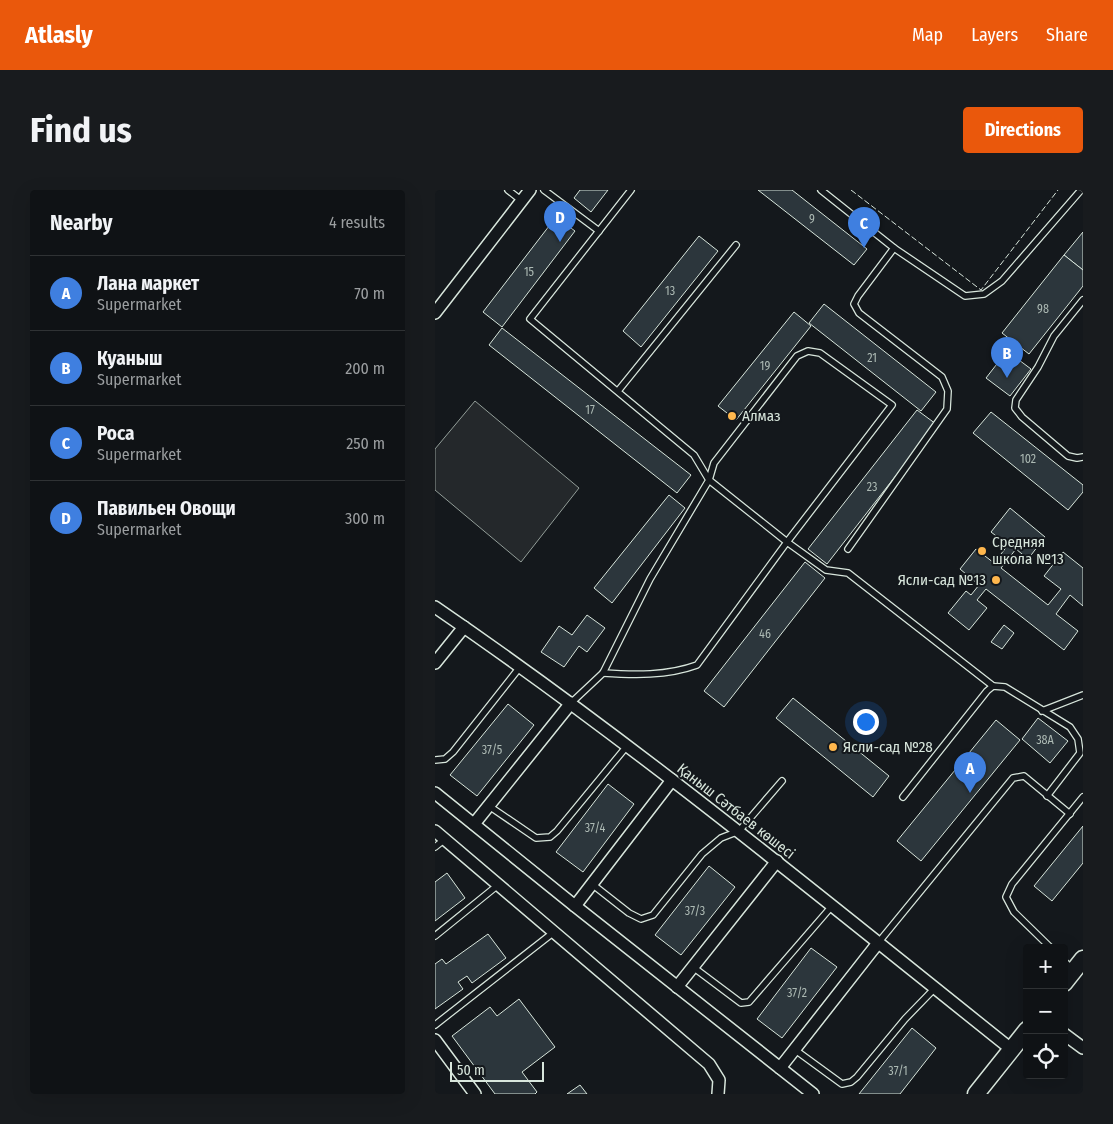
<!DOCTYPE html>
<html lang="en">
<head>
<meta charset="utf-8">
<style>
	:root { --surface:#0f1215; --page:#181b1e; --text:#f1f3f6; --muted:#9b9ea0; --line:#2f3234; --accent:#ea580c }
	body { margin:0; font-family:"Fira Sans Condensed",sans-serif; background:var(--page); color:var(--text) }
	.controls { position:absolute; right:15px; bottom:15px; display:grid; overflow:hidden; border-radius:5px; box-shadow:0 5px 20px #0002 }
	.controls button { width:45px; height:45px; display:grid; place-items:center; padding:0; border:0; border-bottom:1px solid var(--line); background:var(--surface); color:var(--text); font:25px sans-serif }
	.scale { position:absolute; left:15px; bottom:12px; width:94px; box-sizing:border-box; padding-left:5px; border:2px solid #d8e6dc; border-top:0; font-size:14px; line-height:18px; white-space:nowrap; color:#d8e6dc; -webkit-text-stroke:4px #14181c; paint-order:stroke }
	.you { position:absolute; left:430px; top:531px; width:18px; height:18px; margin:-12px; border:4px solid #fff; border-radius:50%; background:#1a73e8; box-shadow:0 0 0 8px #1a73e833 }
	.badge { display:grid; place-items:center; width:32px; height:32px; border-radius:50%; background:var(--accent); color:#fff; font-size:16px; font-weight:700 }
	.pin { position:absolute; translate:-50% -41px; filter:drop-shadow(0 1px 2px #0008) }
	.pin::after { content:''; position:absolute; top:26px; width:18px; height:15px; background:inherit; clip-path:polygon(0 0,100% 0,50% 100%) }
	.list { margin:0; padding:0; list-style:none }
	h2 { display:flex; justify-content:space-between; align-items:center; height:65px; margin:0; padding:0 20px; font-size:21px }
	h2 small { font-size:16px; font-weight:400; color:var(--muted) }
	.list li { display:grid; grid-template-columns:32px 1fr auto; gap:15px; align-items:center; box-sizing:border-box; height:75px; padding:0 20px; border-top:1px solid var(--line) }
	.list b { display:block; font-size:19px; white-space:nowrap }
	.list p { margin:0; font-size:16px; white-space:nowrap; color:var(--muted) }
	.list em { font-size:16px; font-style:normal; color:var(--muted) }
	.icon { flex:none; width:28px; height:28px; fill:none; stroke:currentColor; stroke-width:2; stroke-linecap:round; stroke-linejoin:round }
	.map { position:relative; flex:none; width:648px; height:904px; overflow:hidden; border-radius:5px }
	header { display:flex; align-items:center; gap:30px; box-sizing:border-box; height:70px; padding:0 25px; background:var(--accent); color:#fff }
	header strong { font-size:24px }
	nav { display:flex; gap:28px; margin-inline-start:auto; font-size:18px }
	.intro { display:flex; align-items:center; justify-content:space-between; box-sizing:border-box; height:120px; padding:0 30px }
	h1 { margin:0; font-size:35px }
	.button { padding:12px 22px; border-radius:5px; background:var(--accent); color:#fff; font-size:18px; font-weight:700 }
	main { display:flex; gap:30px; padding:0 30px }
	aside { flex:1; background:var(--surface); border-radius:5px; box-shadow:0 5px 20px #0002 }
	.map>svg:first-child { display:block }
</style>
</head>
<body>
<header>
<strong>Atlasly</strong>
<nav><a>Map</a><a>Layers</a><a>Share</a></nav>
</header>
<div class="intro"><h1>Find us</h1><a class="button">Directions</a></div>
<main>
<aside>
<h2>Nearby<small>4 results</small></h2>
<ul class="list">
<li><span class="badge" style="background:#3f7fe0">A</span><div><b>Лана маркет</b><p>Supermarket</p></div><em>70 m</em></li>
<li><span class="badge" style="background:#3f7fe0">B</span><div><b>Куаныш</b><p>Supermarket</p></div><em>200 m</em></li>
<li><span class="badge" style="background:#3f7fe0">C</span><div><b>Роса</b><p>Supermarket</p></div><em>250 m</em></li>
<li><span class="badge" style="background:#3f7fe0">D</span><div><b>Павильен Овощи</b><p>Supermarket</p></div><em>300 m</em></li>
</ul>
</aside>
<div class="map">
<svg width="648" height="904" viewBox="0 0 648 904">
	<rect width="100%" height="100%" fill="#14181c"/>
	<polygon fill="#24282b" stroke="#939e99" points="40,211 144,298 86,372 0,300 0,259"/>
	<g fill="#2c363c" stroke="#d8e6dc">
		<polygon points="145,0 173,0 156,22 139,8"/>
		<polygon points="323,0 357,0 432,59 419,75"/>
		<polygon points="121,27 140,41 67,137 48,122"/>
		<polygon points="648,42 648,80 629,65"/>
		<polygon points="264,46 283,61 206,157 188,141"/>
		<polygon points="629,65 648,80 648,96 594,164 567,143"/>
		<polygon points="389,114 501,202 486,221 374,133"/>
		<polygon points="359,122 376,136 301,230 283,216"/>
		<polygon points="67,138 256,285 242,303 54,155"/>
		<polygon points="572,161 596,179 575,206 551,188"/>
		<polygon points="482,220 501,234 392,374 373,359"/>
		<polygon points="556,222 648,295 648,302 633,320 538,243"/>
		<polygon points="234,305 250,318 177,413 159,398"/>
		<polygon points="575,318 610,347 593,369 581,359 566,378 613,415 626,399 609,386 628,362 648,378 648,416 635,405 621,424 643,441 629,460 551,399 542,410 552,418 534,440 513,423 531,401 536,405 544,395 525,379 541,359 559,373 573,355 556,342"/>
		<polygon points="370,372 390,388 289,517 269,501"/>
		<polygon points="152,425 170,438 152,462 144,456 129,477 106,462 124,436 137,445"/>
		<polygon points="569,435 579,443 567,459 556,452"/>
		<polygon points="358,508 454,586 438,607 341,528"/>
		<polygon points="73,514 99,535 42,606 15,585"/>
		<polygon points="603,528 633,551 615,573 587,549"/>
		<polygon points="561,530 585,550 486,671 462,651"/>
		<polygon points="173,594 199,614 148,682 121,662"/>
		<polygon points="648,636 648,673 617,711 599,696"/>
		<polygon points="274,676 300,697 246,765 220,745"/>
		<polygon points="12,683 30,708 0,731 0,692"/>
		<polygon points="53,744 71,768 37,793 32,786 23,792 28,799 0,819 0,774 7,769 11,774"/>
		<polygon points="376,758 402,777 347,848 322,829"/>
		<polygon points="84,809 120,857 87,882 102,902 100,904 60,904 17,846 55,817 62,826"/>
		<polygon points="477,838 501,858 465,904 424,904"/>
		<polygon points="145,895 152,904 132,904"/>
	</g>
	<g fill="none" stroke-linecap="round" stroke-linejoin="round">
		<g stroke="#d8e6dc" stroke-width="8">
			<g id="lane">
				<polyline points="73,0 87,11"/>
				<polyline points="109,0 164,41"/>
				<polyline points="386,0 459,58 423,106 419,114 424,123 507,187 513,201 512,219 413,359"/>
				<polyline points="459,58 530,106 549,104 567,91 646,0"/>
				<polyline points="648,110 619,146 603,177 581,210 580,218 587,227 633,266 642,268 648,267"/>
				<polyline points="183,201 301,55"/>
				<path d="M168,483C199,485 232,486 262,475L352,352L457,215L385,163L373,161L362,166L279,273L274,290L352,352L391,380L413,383L558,496"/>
				<polyline points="136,513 168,483 215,389 274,290 259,265 95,129 196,0"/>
				<polyline points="607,521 648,505"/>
				<polyline points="0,570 10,569 18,562 85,477"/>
				<polyline points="468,607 552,501 558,496 570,497 635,537 643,549 645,563 612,606"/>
				<polyline points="54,616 101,648 115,647 122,641 192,556"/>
				<polyline points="0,657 10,649"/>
				<polyline points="157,694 194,723 206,729 218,725 267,664 286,648 304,641 347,591"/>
				<polyline points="0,746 63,695"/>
				<polyline points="443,753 578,588 589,586 635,624"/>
				<polyline points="616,758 579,722 571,707 577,694 648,607"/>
				<polyline points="629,771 638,780"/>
				<polyline points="258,777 306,813 314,812 397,716"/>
				<polyline points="0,835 119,742"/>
				<polyline points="359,859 407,894 416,892 422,887 470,829 500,798"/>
			</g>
		</g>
		<g stroke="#d8e6dc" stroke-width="14">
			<g id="street">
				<polyline points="0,123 95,0"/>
				<path d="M0,417C200,554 387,708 576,859"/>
				<polyline points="0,473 29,437"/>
				<polyline points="0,603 140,716 378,904"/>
				<polyline points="39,634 136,513"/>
				<polyline points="0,641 274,874 284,890 283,904"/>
				<polyline points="140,716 237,590"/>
				<polyline points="242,797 342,671"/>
				<polyline points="629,844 648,858"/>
				<polyline points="0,850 40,904"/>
				<polyline points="345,878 443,753"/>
			</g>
		</g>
		<g stroke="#d8e6dc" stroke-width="19">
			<g id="secondary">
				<polyline points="629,793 648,769"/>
				<polyline points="541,904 592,840"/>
			</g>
		</g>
		<use href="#lane" stroke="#14181c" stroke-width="5.5"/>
		<use href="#street" stroke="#14181c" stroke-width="11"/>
		<use href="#secondary" stroke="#14181c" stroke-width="16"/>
		<polyline stroke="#d8e6dc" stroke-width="1" stroke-dasharray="6 2.5" stroke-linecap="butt" points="416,0 546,100 623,0"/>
	</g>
	<g fill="#ffb74d" stroke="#14181c" stroke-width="2">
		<circle cx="297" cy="226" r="5"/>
		<circle cx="547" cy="361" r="5"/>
		<circle cx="561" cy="390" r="5"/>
		<circle cx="398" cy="557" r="5"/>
	</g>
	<g text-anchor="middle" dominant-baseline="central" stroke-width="4" stroke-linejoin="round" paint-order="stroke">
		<g font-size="12" fill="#adbab4">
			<text x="377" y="29">9</text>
			<text x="94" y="82">15</text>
			<text x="235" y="101">13</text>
			<text x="608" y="119">98</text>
			<text x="437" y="168">21</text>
			<text x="330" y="176">19</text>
			<text x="155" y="220">17</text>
			<text x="593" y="269">102</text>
			<text x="437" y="297">23</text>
			<text x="330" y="444">46</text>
			<text x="610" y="550">38А</text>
			<text x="57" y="560">37/5</text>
			<text x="160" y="638">37/4</text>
			<text x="260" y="721">37/3</text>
			<text x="362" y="803">37/2</text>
			<text x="463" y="881">37/1</text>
		</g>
		<g font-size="15" fill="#d8e6dc" stroke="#14181c" text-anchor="start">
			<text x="307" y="226">Алмаз</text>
			<text x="557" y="352">Средняя<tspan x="557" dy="17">школа №13</tspan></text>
			<text x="551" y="390" text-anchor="end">Ясли-сад №13</text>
			<text x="408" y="557">Ясли-сад №28</text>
		</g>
		<g font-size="15" fill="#d8e6dc" stroke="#14181c">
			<text transform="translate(301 621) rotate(38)">Қаныш Сәтбаев көшесі</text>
		</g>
	</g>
</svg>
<div class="controls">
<button>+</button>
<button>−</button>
<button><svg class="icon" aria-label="locate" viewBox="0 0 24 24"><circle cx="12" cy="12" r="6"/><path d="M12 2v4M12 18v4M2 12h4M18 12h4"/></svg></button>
</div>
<div class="scale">50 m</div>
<div class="you"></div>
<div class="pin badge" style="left:535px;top:603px;background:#3f7fe0">A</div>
<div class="pin badge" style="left:572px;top:188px;background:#3f7fe0">B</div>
<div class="pin badge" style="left:429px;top:58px;background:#3f7fe0">C</div>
<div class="pin badge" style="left:125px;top:52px;background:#3f7fe0">D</div>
</div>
</main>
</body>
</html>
